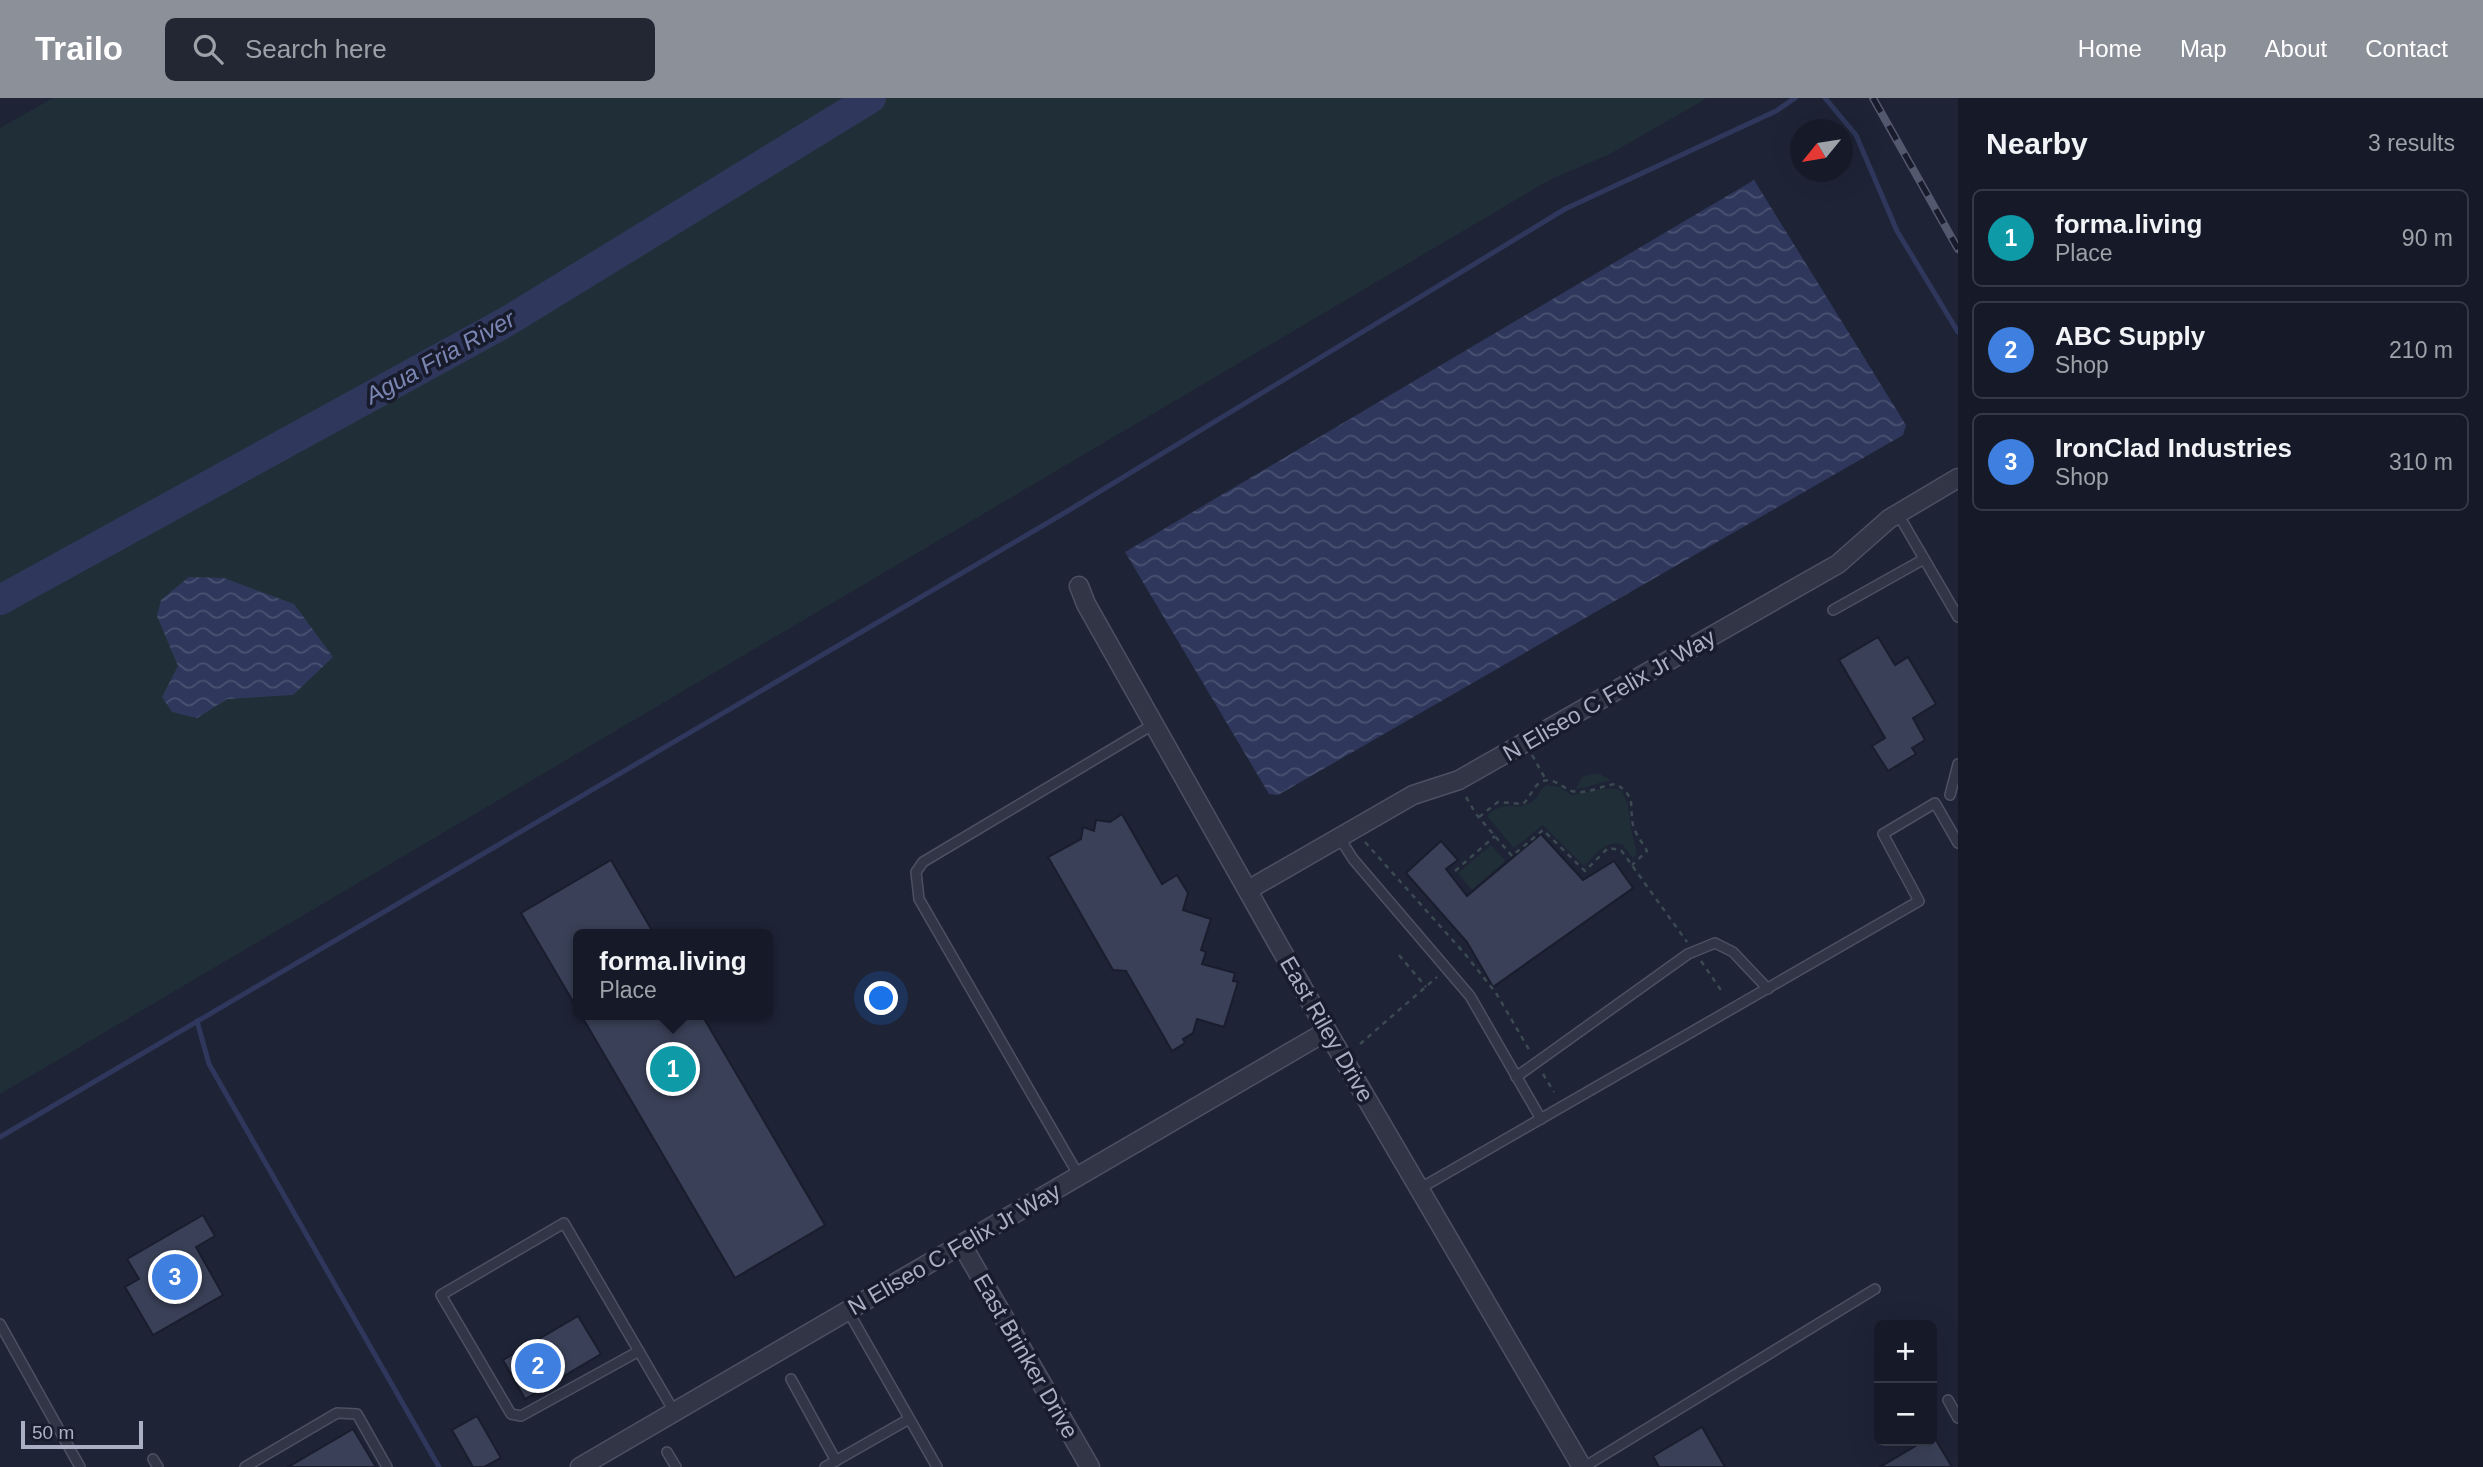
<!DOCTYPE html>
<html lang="en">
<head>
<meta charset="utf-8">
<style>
	:root { --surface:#161a28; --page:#232734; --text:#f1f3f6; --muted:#9ea1a8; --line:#353845; --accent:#8c9099 }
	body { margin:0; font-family:Arial,sans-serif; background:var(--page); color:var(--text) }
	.controls { position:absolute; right:21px; bottom:21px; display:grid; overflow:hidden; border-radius:10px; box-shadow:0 7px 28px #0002 }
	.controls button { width:63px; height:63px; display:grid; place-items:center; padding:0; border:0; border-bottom:2px solid var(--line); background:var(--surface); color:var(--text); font:35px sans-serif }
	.compass { position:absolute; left:1790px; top:21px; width:63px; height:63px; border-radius:50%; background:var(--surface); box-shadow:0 7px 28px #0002; rotate:240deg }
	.scale { position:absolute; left:21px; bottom:18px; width:122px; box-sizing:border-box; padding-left:7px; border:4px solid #abafc4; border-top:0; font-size:19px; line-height:24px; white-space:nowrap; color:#abafc4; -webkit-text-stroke:5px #171b2b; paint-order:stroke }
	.you { position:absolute; left:882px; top:901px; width:24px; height:24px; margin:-18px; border:5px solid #fff; border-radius:50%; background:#1a73e8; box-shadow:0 0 0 10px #1a73e833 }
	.badge { display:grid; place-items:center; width:46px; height:46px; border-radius:50%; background:var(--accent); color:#fff; font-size:23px; font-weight:700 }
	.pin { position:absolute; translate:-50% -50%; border:4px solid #fff; box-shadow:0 2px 7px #0006 }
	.popup { position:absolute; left:573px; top:831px; width:200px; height:91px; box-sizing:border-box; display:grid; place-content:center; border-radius:10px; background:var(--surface); filter:drop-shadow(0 2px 5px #0005); font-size:23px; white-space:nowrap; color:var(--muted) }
	.popup b { font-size:26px; color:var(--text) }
	.popup::after { content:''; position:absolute; left:50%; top:100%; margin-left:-14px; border:14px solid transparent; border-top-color:var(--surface) }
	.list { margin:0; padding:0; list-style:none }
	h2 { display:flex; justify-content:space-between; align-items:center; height:91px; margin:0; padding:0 28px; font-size:30px }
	h2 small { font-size:23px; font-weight:400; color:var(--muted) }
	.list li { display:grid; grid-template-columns:46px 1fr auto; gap:21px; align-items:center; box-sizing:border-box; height:98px; margin:0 14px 14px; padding:0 14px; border:2px solid var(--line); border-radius:10px }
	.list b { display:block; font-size:26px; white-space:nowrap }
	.list p { margin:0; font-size:23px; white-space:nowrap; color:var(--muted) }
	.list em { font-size:23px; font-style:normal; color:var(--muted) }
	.icon { flex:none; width:38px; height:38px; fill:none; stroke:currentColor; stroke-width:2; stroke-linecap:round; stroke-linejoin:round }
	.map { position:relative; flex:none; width:1958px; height:1369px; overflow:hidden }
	header { display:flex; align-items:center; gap:42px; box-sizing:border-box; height:98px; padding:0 35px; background:var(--accent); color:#fff }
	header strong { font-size:33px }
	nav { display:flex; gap:38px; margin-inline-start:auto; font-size:24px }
	.search { width:490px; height:63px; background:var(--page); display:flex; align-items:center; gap:18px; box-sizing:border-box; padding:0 24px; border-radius:10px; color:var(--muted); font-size:26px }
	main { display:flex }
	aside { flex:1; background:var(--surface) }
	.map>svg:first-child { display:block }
</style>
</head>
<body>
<header>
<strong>Trailo</strong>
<div class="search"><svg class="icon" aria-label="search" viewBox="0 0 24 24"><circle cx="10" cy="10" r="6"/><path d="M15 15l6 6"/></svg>Search here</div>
<nav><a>Home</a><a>Map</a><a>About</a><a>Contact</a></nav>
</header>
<main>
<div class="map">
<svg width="1958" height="1369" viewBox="0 0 1958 1369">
	<defs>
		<pattern id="water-waves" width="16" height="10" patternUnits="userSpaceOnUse" patternTransform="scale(1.75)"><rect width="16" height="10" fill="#2f385c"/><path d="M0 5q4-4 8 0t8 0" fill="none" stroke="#4a5272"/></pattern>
	</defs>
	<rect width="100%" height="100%" fill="#1e2336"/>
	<g fill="#202f37">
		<polygon points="53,0 1707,0 1608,57 1551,81 0,996 0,30"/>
		<path d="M1592,676H1600L1612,683C1600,683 1589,690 1576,691L1582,679Z"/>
		<path d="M1547,687L1559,689L1571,697C1587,695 1606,686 1622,693L1628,707L1631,731L1637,756L1633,760C1630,757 1626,750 1622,747C1608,739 1592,760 1584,768L1543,727L1514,750L1487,718C1506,700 1515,715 1531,704C1539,700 1539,691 1547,687Z"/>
		<polygon points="1491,747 1505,763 1472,792 1458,775"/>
	</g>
	<g fill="url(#water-waves)">
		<polygon points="1754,82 1906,327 1903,337 1278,697 1269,696 1125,454"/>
		<polygon points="189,479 224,480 294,506 333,559 293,597 227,601 197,620 172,614 162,599 178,568 157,518 161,502"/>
	</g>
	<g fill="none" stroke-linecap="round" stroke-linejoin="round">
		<g stroke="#2f385c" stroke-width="5">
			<polyline points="1825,0 1856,37 1897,133 1958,234"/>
			<polyline points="197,923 209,966 439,1369"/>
			<polyline points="0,1039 1066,414 1565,111 1776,13 1795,0"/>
		</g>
		<polyline stroke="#2f385c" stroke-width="30" points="0,502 506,224 871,0"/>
	</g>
	<g fill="#3a4057" stroke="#191d2d" stroke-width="2">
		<polygon points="1878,539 1895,567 1908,559 1936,606 1913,620 1925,642 1912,650 1916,656 1888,673 1872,648 1885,640 1839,562"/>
		<polygon points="1122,716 1162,786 1177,777 1188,795 1183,812 1211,821 1201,852 1206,854 1202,866 1235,875 1233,883 1238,884 1224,929 1197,921 1193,935 1183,941 1185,945 1172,953 1126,873 1113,872 1048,759 1081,741 1083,729 1094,733 1096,722 1110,724"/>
		<polygon points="1541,736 1583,782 1614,763 1633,790 1493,889 1467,844 1406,775 1441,743 1458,762 1446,771 1467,798"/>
		<polygon points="611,762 654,836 578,836 578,912 521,815"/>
		<polygon points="581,917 702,917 825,1127 735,1180"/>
		<polygon points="203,1117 215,1138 196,1149 223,1197 153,1237 125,1189 139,1181 127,1161"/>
		<polygon points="578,1218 601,1256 525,1301 503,1262"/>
		<polygon points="477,1318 501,1360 484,1369 473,1369 452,1332"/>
		<polygon points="1702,1329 1725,1369 1659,1369 1653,1358"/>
		<polygon points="353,1331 376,1369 288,1369"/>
		<polygon points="1933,1337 1952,1369 1880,1369 1924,1343 1932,1343"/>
	</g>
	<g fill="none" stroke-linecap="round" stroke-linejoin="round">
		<g stroke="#4c5062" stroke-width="12">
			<g id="lane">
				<polyline points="1898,416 1958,519"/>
				<polyline points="1833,512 1924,461"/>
				<polyline points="1950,697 1958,666"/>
				<polyline points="1339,739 1353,761 1470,898 1541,1021"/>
				<polyline points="1516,979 1688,856 1715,845 1733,854 1768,891"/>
				<polyline points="1079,1078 919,801 916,774 923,764 1154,626"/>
				<polyline points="1419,1091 1919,803 1883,736 1935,705 1958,745"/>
				<polyline points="848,1213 937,1369"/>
				<polyline points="0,1226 80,1369"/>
				<polyline points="639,1253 521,1318 511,1316 441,1197 564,1125 675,1315"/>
				<polyline points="791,1281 836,1363"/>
				<polyline points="1948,1302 1958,1320"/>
				<polyline points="667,1354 676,1369"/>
				<polyline points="153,1361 158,1369"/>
				<polyline points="245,1369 337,1315 357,1316 387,1369"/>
				<polyline points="825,1369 909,1321"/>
				<polyline points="1584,1369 1875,1191"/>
			</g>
		</g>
		<g stroke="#4c5062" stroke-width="21">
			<g id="street">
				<polyline points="1079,488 1086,506 1327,933 1582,1369"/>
				<polyline points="1248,792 1413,697 1459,682 1838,466 1889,421 1958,380"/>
				<polyline points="962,1147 1090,1369"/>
				<polyline points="580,1369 1327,933"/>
			</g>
		</g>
		<g stroke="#3b4a51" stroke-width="2.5" stroke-dasharray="5 5" stroke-linecap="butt">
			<polyline points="1532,657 1546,682"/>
			<polyline points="1466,699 1476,716 1512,758 1543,732 1585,773 1608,750 1621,752 1687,844"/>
			<path d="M1479,719L1498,704L1523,706C1530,700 1533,688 1541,684C1553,678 1562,690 1572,693C1587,697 1602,687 1616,686C1637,699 1629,708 1633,727C1635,736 1643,745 1647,753L1632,767"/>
			<polyline points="1365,744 1465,856 1496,895 1531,955"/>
			<polyline points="1455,773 1495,738"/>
			<polyline points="1399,857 1426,889"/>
			<polyline points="1701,863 1723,895"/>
			<polyline points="1360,946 1437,879"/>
			<polyline points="1543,976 1554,994"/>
		</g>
		<use href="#lane" stroke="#323546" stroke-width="9"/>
		<use href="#street" stroke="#323546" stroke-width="18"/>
		<g stroke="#53586e" stroke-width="8">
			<polyline id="rail" points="1873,0 1958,151"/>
		</g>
		<use href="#rail" stroke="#171b2b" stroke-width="5" stroke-dasharray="16" stroke-linecap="butt"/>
	</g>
	<g text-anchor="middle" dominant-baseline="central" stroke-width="7" stroke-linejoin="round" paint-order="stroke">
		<g font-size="23" fill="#abafc4" stroke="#171b2b">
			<text transform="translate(1609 597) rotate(-30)">N Eliseo C Felix Jr Way</text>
			<text transform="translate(1327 931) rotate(60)">East Riley Drive</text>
			<text transform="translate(954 1151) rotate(-30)">N Eliseo C Felix Jr Way</text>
			<text transform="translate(1026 1258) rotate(60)">East Brinker Drive</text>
		</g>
		<g font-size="24" font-style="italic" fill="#7a85b2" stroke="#171b2b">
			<text transform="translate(440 259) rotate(-29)">Agua Fria River</text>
		</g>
	</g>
</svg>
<div class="controls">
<button>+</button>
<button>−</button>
</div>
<svg class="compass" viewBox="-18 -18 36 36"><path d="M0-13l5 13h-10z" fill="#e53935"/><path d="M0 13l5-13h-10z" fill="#9ea1a8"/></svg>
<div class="scale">50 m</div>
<div class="you"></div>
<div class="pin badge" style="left:673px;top:971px;background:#0f9aa8">1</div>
<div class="popup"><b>forma.living</b>Place</div>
<div class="pin badge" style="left:538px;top:1268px;background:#3f7fe0">2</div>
<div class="pin badge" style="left:175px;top:1179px;background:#3f7fe0">3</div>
</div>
<aside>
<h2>Nearby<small>3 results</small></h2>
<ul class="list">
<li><span class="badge" style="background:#0f9aa8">1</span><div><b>forma.living</b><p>Place</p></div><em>90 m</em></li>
<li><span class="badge" style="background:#3f7fe0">2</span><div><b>ABC Supply</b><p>Shop</p></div><em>210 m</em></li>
<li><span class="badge" style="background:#3f7fe0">3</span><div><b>IronClad Industries</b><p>Shop</p></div><em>310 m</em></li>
</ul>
</aside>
</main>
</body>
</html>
